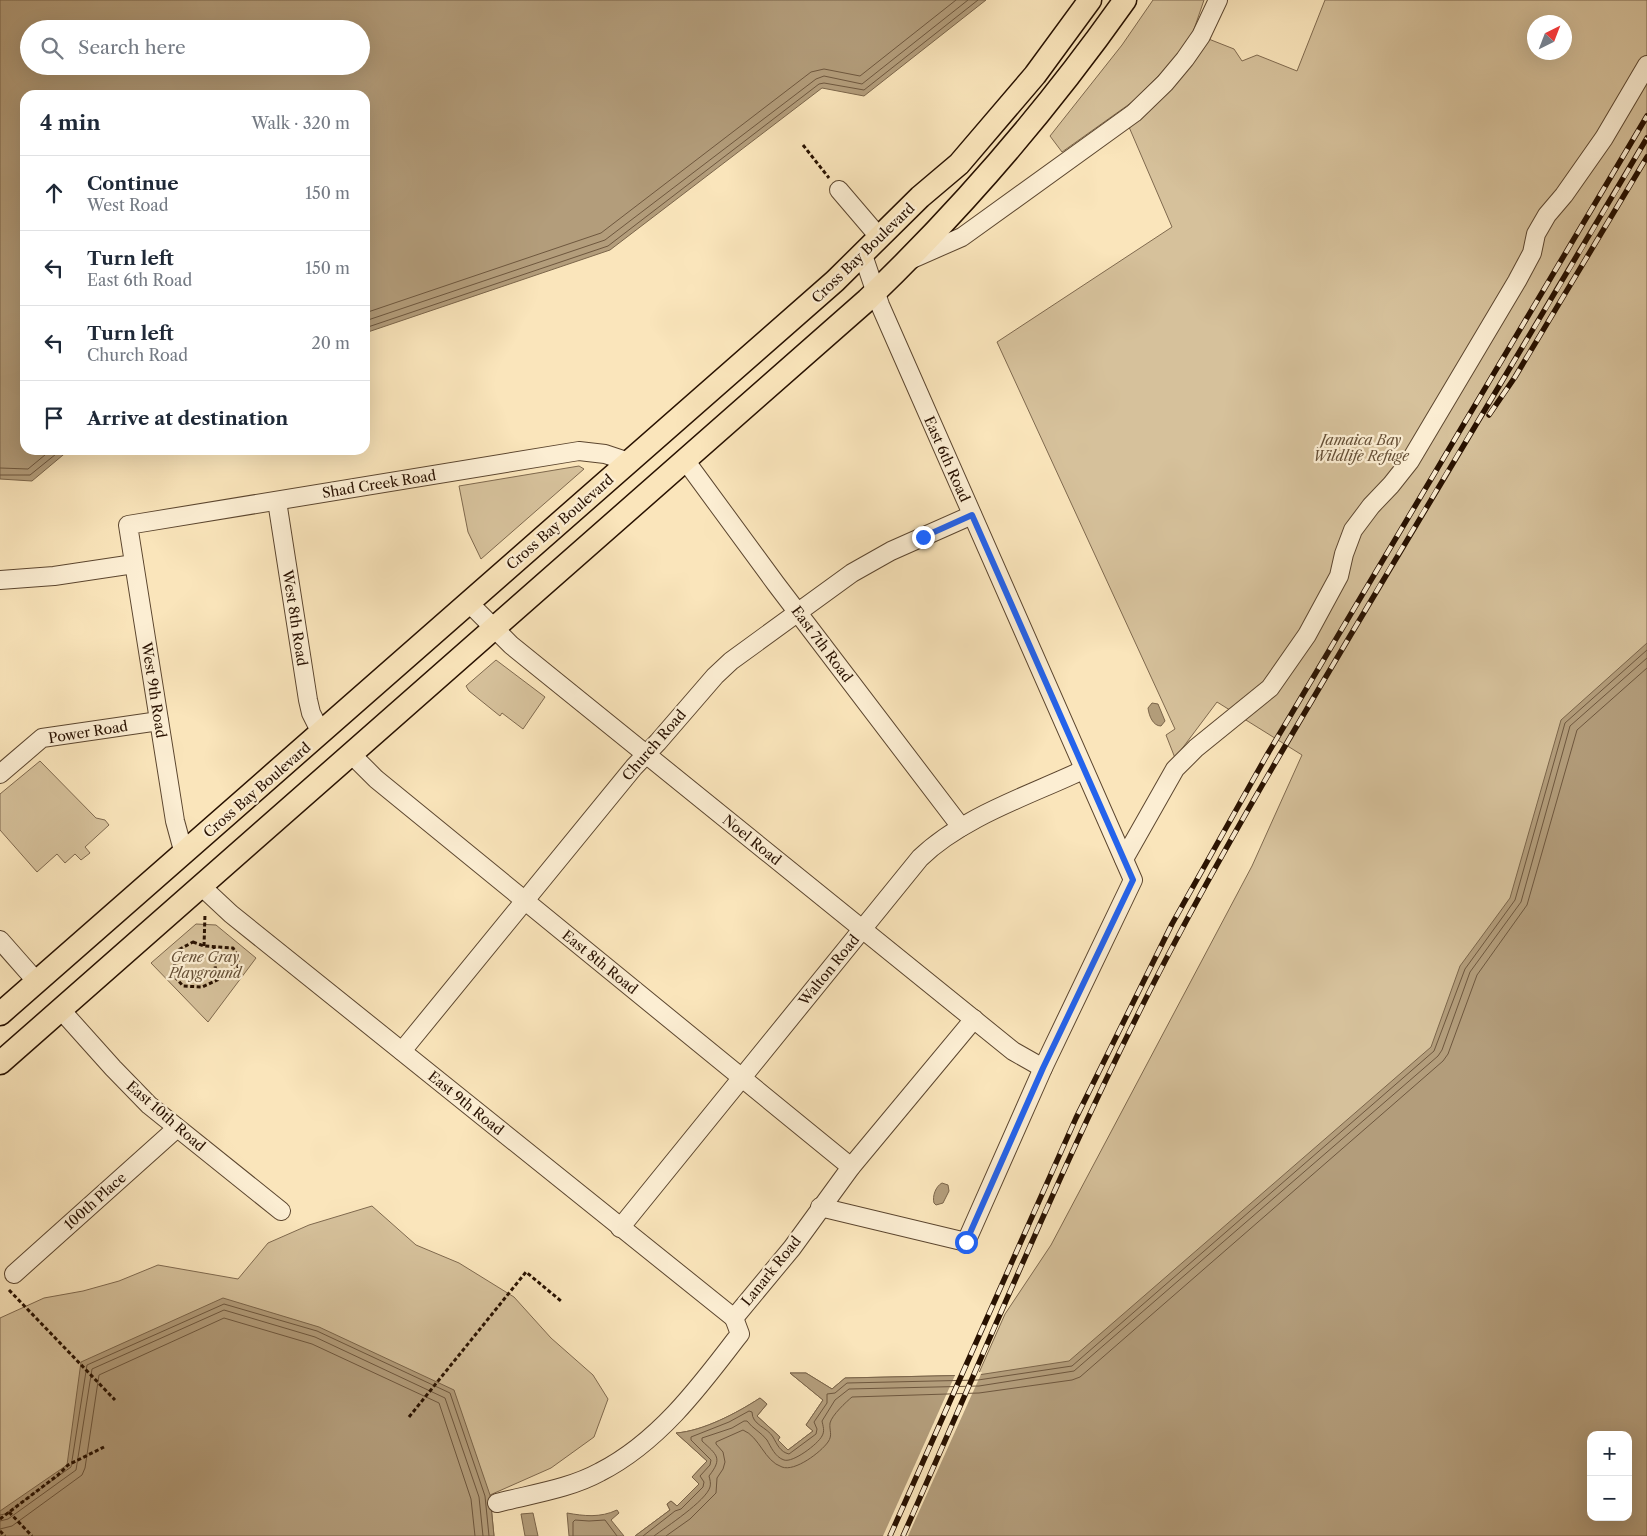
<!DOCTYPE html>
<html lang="en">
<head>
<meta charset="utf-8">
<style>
	:root { --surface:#fff; --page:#f6f6f7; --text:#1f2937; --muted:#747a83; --line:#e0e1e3 }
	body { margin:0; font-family:"Libre Caslon Text",serif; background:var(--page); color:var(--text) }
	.controls { position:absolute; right:15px; bottom:15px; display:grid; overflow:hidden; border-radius:10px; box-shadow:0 5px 20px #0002 }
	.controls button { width:45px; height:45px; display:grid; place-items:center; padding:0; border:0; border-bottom:1px solid var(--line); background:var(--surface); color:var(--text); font:25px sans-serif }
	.compass { position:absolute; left:1527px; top:15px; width:45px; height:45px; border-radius:50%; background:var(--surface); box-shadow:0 5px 20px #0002; rotate:42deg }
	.stop { position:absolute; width:15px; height:15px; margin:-11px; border:4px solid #2563eb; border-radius:50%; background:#fff }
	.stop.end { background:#2563eb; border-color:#fff; box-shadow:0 1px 5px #0008 }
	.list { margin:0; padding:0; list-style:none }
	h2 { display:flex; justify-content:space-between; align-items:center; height:65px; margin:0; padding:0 20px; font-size:21px }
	h2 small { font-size:16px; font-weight:400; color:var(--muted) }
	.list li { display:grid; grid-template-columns:32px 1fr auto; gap:15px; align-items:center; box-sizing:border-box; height:75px; padding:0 20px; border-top:1px solid var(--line) }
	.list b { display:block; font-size:19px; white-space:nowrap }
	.list p { margin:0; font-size:16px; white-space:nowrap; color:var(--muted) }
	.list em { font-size:16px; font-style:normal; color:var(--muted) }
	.icon { flex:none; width:28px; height:28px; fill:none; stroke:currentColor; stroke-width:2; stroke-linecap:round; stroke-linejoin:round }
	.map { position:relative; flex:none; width:1647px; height:1536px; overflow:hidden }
	.search { position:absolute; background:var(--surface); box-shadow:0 5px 20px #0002; left:20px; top:20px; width:350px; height:55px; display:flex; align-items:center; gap:12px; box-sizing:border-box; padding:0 18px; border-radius:28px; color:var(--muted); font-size:19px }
	.panel { position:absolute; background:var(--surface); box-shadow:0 5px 20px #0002; left:20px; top:90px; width:350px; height:365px; border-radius:15px }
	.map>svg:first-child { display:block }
</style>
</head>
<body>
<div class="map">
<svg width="1647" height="1536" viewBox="0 0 1647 1536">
	<rect width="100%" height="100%" fill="#fae5bb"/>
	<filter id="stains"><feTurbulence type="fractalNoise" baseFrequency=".004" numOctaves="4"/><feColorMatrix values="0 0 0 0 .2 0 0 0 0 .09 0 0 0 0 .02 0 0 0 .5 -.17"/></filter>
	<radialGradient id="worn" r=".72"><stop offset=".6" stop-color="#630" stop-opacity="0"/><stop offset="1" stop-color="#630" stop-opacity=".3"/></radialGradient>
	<g fill="#d6c19b" stroke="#7f694e" fill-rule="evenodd">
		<polygon points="1153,0 1204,0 1189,44 1135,100 1062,152 1050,136 1122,45"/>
		<path d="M1325,0H1647V1536H635L670,1510L667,1504L671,1501L677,1506L699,1484L692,1477L707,1461L676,1433C703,1431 737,1413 760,1398L767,1404L757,1416L780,1437L778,1440L788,1450L813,1431L806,1425L823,1400L790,1373H806L832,1389L845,1378L978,1375L1005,1314L1051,1245L1252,866L1302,755L1217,702L1175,758L1166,735L1175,729L997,342L1172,227L1126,120L1201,36L1234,49L1242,61L1257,55L1297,71ZM1534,22H1564V52H1534ZM1591,1435H1628V1517H1591Z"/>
		<polygon points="579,466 584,469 481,559 468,532 459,486"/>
		<polygon points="496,660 545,697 523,729 502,713 500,716 469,691 466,686"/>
		<polygon points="40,761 96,818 105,820 109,825 85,847 90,853 81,860 75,854 65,863 57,854 37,872 0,830 0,794"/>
		<polygon points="196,924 216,925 256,958 208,1022 151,963"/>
		<polygon points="372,1206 416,1245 459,1263 514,1297 551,1338 593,1375 608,1399 594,1437 551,1468 490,1495 494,1536 0,1536 0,1318 44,1298 83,1291 119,1281 158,1265 238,1279 268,1243 309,1225"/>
	</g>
	<g fill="#b39d7b" stroke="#7b654a" fill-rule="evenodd">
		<path d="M0,0H986L864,96L822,88L610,250L365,333V95H25V450H69L32,481L0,479ZM29,29H361V66H29Z"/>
		<path d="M1647,643V1536H635L670,1510L667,1504L671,1501L677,1506L699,1484L692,1477L707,1461L676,1433C703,1431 737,1413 760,1398L767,1404L757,1416L780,1437L778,1440L788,1450L813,1431L806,1425L823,1400L790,1373H806L832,1389L845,1378L978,1375L1069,1361L1431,1047L1460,966L1510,898L1561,720ZM1591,1435H1628V1517H1591Z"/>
		<path d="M1152,703L1158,704L1165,721L1161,726C1153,726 1149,716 1148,708Z"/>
		<path d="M942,1183L948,1185L949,1191L943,1203L936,1205L934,1203C932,1196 936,1186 942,1183Z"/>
		<polygon points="223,1298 319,1327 454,1390 490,1495 494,1536 0,1536 0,1511 67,1465 81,1362"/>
		<path d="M617,1510L619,1513L611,1520L624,1536H569L567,1513C584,1516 600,1518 617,1510Z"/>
		<polygon points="533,1513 538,1536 525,1536 521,1514"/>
	</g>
	<polygon fill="#fae5bb" points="982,1372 908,1536 883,1536 956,1373"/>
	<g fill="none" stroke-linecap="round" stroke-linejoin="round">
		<g stroke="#6e573e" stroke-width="1">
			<polyline points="365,313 601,233 811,72 824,69 860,76 956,0"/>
			<polyline points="365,321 605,240 816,79 824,76 862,84 968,0"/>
			<polyline points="365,328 608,246 819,84 824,83 864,90 978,0"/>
			<polyline points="0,468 28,469 51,450"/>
			<polyline points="0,475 30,475 61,450"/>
			<polyline points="0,1515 5,1514 71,1467 87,1365 224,1304 317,1331 450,1393 485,1496 489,1536"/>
			<polyline points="0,1521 8,1519 76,1470 92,1369 224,1310 315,1337 445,1398 479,1497 483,1536"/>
			<polyline points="0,1529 12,1526 82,1475 85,1468 99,1375 224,1318 312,1344 439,1403 471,1499 475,1536"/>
			<polyline points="573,1536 573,1522 575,1520 589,1521 605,1520 617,1536"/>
			<path d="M643,1536L675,1511L681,1509L703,1487L704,1482L700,1476L710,1465L711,1460L691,1440V1437L729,1422L749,1411L752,1412C752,1425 767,1427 773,1437C777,1444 780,1452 789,1454L816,1434L817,1429L814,1422L827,1403V1394L835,1393L847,1383L978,1380L1072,1366L1434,1051L1465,969L1515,900L1565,723L1647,650"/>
			<path d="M654,1536C666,1527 706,1501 710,1487C711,1483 710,1480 709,1476C723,1458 717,1455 702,1441V1438L732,1428L744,1421H747C752,1428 762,1433 767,1440C771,1447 775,1457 784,1460C793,1463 818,1444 822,1436C825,1431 823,1426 822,1421L835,1400L849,1389L979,1386L1074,1371L1438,1056L1442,1050L1470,972L1521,902L1570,726L1647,658"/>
			<path d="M666,1536L690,1519L716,1493L717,1478L723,1469L725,1462L723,1452L716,1444V1442L743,1430C760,1437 764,1461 782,1467C795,1472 821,1452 828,1442C833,1435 829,1430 830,1423C832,1415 846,1402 852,1397L979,1393L1072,1380L1080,1377L1443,1061L1448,1054L1477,975L1527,905L1577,730L1647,668"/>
		</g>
		<g stroke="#5c462f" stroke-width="20">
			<g id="minor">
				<polyline points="839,190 880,238"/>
				<polyline points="912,259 962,237 1134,113 1165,83 1185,59 1201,36 1218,0"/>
				<polyline points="685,460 776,584 961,827"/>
				<polyline points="277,501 308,700 311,713 321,733"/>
				<polyline points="0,580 54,576 134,564"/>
				<polyline points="469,603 511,645 1013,1051 1043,1068"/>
				<polyline points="351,754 376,779 851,1167"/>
				<polyline points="0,774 42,738 159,721"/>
				<polyline points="184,854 175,821 128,525 579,451 605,454 629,462"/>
				<polyline points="1124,859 1175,769 1196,748 1270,688 1307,635 1339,576 1344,554 1353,530 1371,506 1391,485 1410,461 1517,281 1532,253 1536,234 1547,215 1564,195 1604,138 1647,65"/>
				<polyline points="201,886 231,914 734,1318"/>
				<polyline points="0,940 37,982"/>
				<polyline points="61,1010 113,1068 149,1105 281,1211"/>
				<polyline points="402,1051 634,767 658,742 715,676 731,661 852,573 891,551 972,515"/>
				<polyline points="820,1207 966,1242 1043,1068 1133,880 880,305 863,255"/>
				<path d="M620,1228L920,858C962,817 1030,795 1083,770"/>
				<polyline points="14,1274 177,1128"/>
				<polyline points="734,1318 792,1248 851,1167 974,1019"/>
				<path d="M497,1503C531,1494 569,1489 600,1472C657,1443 698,1389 736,1339L740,1334L734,1318"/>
			</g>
		</g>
		<g stroke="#281100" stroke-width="25">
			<g id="major">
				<polyline points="0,1014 835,281 920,197 959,164 1035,75 1090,0"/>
				<path d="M0,1063L867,300C963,208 1048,109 1125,0"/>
			</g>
		</g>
		<g stroke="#281100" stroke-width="3" stroke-dasharray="4 2.5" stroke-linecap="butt">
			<polyline points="803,145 829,178"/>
			<polygon points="193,942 204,946 233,948 238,956 238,967 228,975 202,987 183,986 176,978 174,957 180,949"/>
			<polyline points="204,946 205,914"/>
			<polyline points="214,947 216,980"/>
			<polyline points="9,1290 115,1400"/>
			<polyline points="409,1417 526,1272 561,1301"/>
			<polyline points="9,1512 32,1536"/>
			<polyline points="0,1519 58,1475 68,1465 104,1447"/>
			<polyline points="0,1531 5,1536"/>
		</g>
		<use href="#minor" stroke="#fceed3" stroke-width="18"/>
		<use href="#major" stroke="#fae5bb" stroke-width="22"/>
		<g stroke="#281100" stroke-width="5.5">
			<g id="rail">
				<polyline points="1489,415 1515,377 1647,157"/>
				<polyline points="890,1536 1076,1118 1172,924 1267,755 1647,116"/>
				<path d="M903,1536C992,1337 1073,1135 1175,942C1231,836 1292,734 1353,631C1450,466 1550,303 1647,138"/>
			</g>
		</g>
		<use href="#rail" stroke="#fceed3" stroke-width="4" stroke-dasharray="11" stroke-linecap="butt"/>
	</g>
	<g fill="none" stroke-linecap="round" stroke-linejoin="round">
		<polyline stroke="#2563eb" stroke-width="6" points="923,537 972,515 1133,880 1043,1068 966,1242"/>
	</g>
	<g text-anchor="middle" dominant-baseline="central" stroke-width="4.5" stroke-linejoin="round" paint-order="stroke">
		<g font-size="14" fill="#281100" stroke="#fceed3">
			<text transform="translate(863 253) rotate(-44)">Cross Bay Boulevard</text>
			<text transform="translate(947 459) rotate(66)">East 6th Road</text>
			<text transform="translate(379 484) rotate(-9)">Shad Creek Road</text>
			<text transform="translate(560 522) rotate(-41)">Cross Bay Boulevard</text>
			<text transform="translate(295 618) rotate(81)">West 8th Road</text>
			<text transform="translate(822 644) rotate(53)">East 7th Road</text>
			<text transform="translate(154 690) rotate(81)">West 9th Road</text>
			<text transform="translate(88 732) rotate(-9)">Power Road</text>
			<text transform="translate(654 745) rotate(-49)">Church Road</text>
			<text transform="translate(257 790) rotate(-41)">Cross Bay Boulevard</text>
			<text transform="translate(752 840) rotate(39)">Noel Road</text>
			<text transform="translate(600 962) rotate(39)">East 8th Road</text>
			<text transform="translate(829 970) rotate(-51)">Walton Road</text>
			<text transform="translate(466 1103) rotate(39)">East 9th Road</text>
			<text transform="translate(166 1116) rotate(41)">East 10th Road</text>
			<text transform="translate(95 1201) rotate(-42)">100th Place</text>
			<text transform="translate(771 1271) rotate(-51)">Lanark Road</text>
		</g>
		<g font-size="14" font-style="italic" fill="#654f36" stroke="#fceed3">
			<text x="1361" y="440">Jamaica Bay<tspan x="1361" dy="16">Wildlife Refuge</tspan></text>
			<text x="205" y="957">Gene Gray<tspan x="205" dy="16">Playground</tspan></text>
		</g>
	</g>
	<rect width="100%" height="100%" filter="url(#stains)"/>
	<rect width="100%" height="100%" fill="url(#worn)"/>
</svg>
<div class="controls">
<button>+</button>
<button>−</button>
</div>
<svg class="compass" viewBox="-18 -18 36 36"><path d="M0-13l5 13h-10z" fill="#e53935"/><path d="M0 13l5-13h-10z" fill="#747a83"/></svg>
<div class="stop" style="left:966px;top:1242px"></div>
<div class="stop end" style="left:923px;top:537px"></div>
<div class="search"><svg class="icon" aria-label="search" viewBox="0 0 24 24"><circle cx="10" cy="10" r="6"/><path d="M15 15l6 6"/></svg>Search here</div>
<section class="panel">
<h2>4 min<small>Walk · 320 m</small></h2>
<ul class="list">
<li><svg class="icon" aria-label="ahead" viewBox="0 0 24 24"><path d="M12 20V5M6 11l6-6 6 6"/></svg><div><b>Continue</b><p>West Road</p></div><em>150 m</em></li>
<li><svg class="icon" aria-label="left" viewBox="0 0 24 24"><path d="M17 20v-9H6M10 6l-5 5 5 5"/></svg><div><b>Turn left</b><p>East 6th Road</p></div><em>150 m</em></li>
<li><svg class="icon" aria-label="left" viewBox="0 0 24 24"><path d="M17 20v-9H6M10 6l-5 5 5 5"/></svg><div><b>Turn left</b><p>Church Road</p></div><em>20 m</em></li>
<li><svg class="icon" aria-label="arrive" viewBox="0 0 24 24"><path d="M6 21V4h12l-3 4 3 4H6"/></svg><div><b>Arrive at destination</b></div></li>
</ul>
</section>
</div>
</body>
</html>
